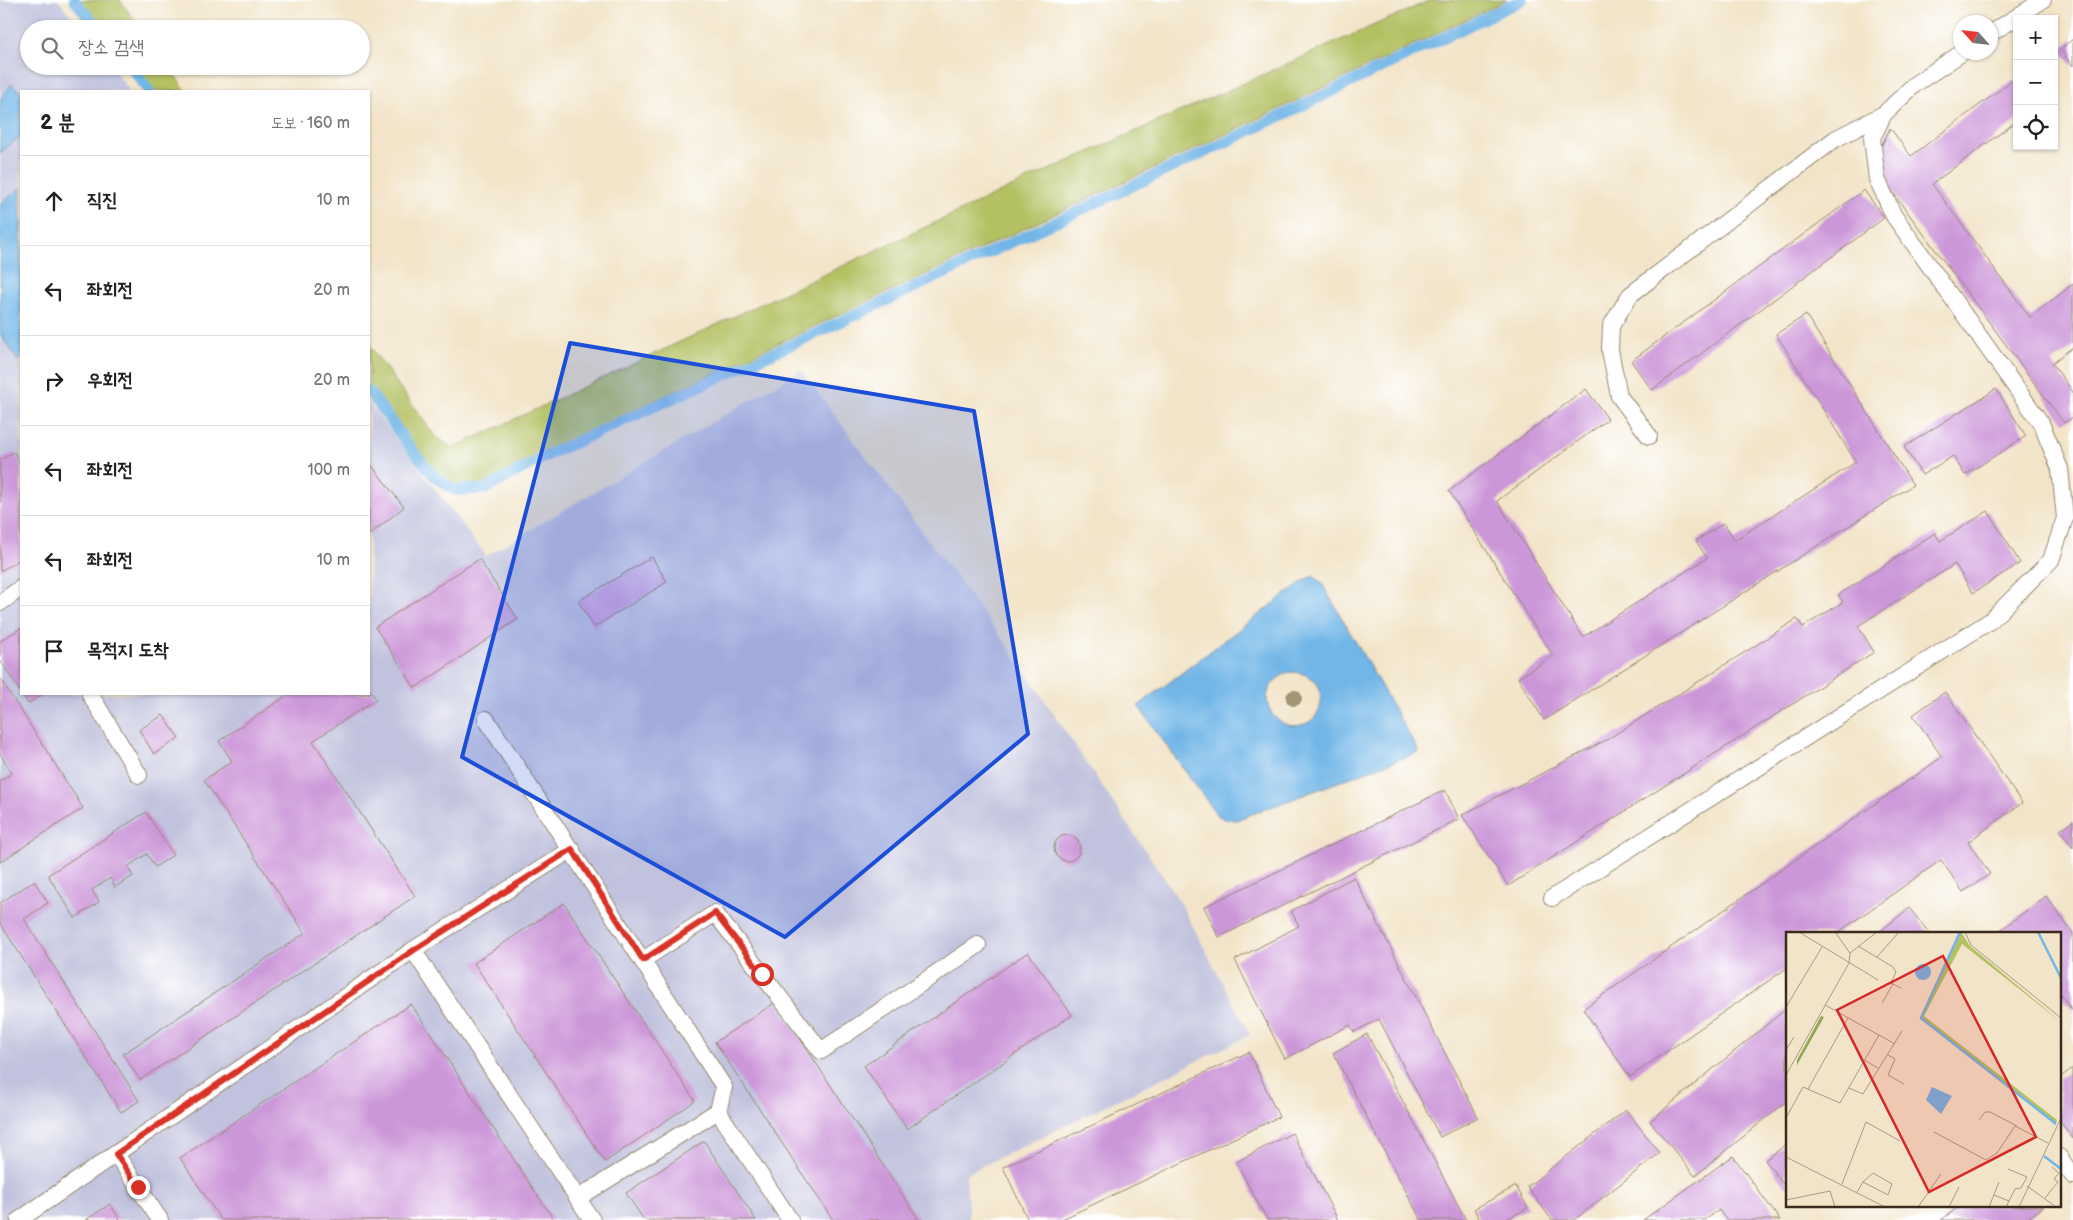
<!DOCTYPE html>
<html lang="ko">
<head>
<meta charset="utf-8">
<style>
	:root { --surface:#fff; --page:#f2f2f2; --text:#202124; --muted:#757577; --line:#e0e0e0 }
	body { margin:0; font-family:"Balsamiq Sans","Poor Story",sans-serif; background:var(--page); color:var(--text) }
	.controls { position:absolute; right:15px; top:15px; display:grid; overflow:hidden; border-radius:0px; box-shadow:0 1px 4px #0004 }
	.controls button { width:45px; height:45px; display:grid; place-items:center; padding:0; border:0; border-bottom:1px solid var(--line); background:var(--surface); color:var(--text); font:25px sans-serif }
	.compass { position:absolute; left:1953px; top:15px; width:45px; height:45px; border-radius:50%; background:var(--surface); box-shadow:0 1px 4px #0004; rotate:297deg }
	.stop { position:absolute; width:15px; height:15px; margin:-11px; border:4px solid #d93025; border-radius:50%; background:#fff }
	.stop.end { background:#d93025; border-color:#fff; box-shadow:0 1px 5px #0008 }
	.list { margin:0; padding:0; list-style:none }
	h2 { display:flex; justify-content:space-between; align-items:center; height:65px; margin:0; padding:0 20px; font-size:21px }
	h2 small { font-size:16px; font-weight:400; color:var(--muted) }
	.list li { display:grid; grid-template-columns:32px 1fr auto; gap:15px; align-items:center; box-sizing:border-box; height:90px; padding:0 20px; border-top:1px solid var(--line) }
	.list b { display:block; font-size:19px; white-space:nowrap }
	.list em { font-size:16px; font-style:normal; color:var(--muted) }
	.icon { flex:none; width:28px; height:28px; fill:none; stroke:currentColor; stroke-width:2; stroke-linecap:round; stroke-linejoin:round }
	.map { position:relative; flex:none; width:2073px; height:1220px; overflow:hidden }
	.search { position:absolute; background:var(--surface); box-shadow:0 1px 4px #0004; left:20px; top:20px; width:350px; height:55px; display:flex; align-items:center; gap:12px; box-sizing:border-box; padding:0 18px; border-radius:28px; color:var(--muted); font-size:19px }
	.panel { position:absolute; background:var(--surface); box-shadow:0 1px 4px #0004; left:20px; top:90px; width:350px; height:605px; border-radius:0px }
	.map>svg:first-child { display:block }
</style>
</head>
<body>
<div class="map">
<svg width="2073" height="1220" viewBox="0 0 2073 1220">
	<rect width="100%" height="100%" fill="#fff"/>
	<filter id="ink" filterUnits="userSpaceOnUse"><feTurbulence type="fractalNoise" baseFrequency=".02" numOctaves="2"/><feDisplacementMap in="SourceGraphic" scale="10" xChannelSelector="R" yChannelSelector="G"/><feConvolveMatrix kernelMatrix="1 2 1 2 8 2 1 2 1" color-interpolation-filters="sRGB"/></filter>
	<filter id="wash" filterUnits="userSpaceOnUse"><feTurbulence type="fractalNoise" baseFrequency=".0096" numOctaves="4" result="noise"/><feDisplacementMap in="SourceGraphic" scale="20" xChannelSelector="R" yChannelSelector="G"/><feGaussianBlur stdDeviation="1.12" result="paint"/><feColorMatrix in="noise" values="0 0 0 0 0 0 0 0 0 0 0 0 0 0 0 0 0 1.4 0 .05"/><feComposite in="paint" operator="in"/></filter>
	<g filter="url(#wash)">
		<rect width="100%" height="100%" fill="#f2e4c8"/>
		<polygon fill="#c1c2dd" points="0,0 58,0 82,29 29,29 29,66 111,66 130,91 21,91 21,694 369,694 369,403 486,556 801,370 1012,652 1180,902 1250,1035 966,1174 969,1220 0,1220"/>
		<g fill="#b4c163" stroke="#787640">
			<polygon points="80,0 120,0 141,29 103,29"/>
			<polygon points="1431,0 1507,0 1212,141 549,450 483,485 456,487 437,475 413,445 369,386 369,345 435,436 453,448 1035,176"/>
			<polygon points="134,66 168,66 186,91 153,91"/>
		</g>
		<g fill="#71b6e7" stroke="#567082" fill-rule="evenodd">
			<polygon points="12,84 21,93 21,136 0,153 0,99"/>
			<polygon points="21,187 21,360 19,362 0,334 0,205"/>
			<path d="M1313,576L1321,582L1419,752L1236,820L1224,819L1217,815L1138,706L1303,581ZM1289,672C1312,672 1325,684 1320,708C1319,713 1314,719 1309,722C1276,740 1245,690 1289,672Z"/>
		</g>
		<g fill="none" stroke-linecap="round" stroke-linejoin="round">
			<g stroke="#71b6e7" stroke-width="11">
				<polyline points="74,0 99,29"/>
				<polyline points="130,66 149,91"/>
				<polyline points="369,391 409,446 434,476 454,490 485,489 552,453 806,338 1216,147 1522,0"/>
			</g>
		</g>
		<g id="blocks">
			<g fill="#cc97d9">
				<polygon points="2073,39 2073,66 2060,49"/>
				<polygon points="2013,80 2017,85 2017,121 1932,184 2030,317 2073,284 2073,347 2052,363 2073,392 2073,417 2064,423 1888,186 1882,168 1881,147 1890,128 1911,156"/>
				<polygon points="1864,190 1884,218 1652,390 1631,361"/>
				<polygon points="1806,315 1913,485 1544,720 1518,678 1553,656 1449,491 1586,389 1608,419 1497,501 1583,637 1707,558 1696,541 1724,523 1735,540 1856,462 1776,334"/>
				<polygon points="1996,389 2026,436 1965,475 1953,456 1922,475 1904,447"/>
				<polygon points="14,452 21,466 21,559 0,571 0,460"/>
				<polygon points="369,462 404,507 369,535"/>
				<polygon points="1988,511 2020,563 1973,593 1955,564 1858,626 1874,652 1508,886 1462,815 1608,739 1797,619 1803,627 1843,602 1838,595 1935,533 1940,541"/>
				<polygon points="652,557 667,582 594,627 578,601"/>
				<polygon points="479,559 518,619 415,688 375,627"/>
				<polygon points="21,628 21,693 0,660 0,641"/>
				<polygon points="0,678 83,808 0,862 0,781 12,773 0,754"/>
				<polygon points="369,689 376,699 313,741 415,896 140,1080 123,1054 305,933 204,780 232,761 219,741 289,694 369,694"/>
				<polygon points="1945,692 2022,803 1968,842 1990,874 1963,892 1941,860 1836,934 1787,934 1787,968 1630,1077 1583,1009 1942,757 1913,715"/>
				<polygon points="22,694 43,694 28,704"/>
				<polygon points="163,715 179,738 154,754 139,730"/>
				<polygon points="1445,790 1459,819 1219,937 1204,907"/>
				<polygon points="146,812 173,855 155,867 147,854 127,867 133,876 115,887 110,878 92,890 99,902 75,918 48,875"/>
				<polygon points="2073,821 2073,848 2060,830"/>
				<circle cx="1067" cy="848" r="13"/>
				<polygon points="1354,877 1478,1117 1440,1137 1379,1019 1354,1032 1350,1025 1285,1059 1235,960 1299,926 1291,911"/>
				<polygon points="34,881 48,903 24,919 139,1101 121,1112 0,923 0,903"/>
				<polygon points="2046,896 2073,933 2073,1011 2059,992 2059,934 1995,934"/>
				<polygon points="564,903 695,1101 605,1162 474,963"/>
				<polygon points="1909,908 1930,934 1877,934"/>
				<polygon points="1028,952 1072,1015 907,1129 864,1066"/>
				<polygon points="776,1002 919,1220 833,1220 715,1042"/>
				<polygon points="411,1004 554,1220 221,1220 180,1158"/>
				<polygon points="1787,1008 1787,1101 1695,1176 1650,1121"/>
				<polygon points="1367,1034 1466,1220 1421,1220 1333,1053"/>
				<polygon points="1249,1052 1279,1117 1060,1220 1028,1220 1003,1167"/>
				<polygon points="2073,1068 2073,1139 2059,1120 2059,1078"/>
				<polygon points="1626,1110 1660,1153 1574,1220 1552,1220 1527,1187"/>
				<polygon points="1292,1133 1338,1220 1267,1220 1236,1162"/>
				<polygon points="704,1141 756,1220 644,1220 626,1193"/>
				<polygon points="1787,1144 1787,1187 1786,1188 1765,1160"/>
				<polygon points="1733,1156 1780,1220 1726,1220 1719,1210 1705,1220 1643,1220"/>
				<polygon points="1516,1186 1528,1208 1505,1220 1480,1220 1474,1209"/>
				<polygon points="110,1204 120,1220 86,1220"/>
				<polygon points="1960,1206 2044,1206 2026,1220 1941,1220"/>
			</g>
		</g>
	</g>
	<g filter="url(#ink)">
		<use href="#blocks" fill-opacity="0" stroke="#968773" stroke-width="1"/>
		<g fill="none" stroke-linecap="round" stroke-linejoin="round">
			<g stroke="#968773" stroke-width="18">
				<g id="lane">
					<polyline points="1990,34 2043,0"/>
					<polyline points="1649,436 1619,396 1610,350 1611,326 1630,295 1835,139 1884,114"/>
					<polyline points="0,603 21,588"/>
					<polyline points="90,694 139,775"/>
					<polyline points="486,719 724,1087 718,1111 790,1220"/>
					<polyline points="1552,898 1990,621 2051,560 2065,518 2060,469 2041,423 1894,216 1877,179 1872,138 1884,114 1915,84 1963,52"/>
					<polyline points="413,950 592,1220"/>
					<polyline points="643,960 715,913 821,1051 978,945"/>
					<polyline points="116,1154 160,1220"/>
					<polyline points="2059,1157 2073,1176"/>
					<polyline points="578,1198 718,1111"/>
					<polyline points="19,1220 413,950 572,849"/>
				</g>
			</g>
			<use href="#lane" stroke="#fff" stroke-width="16"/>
		</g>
		<circle fill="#a19676" cx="1294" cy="698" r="8"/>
	</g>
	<g fill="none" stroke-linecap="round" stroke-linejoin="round" filter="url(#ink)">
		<polyline stroke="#d93025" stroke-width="6" points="138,1187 116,1154 414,950 572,849 643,960 715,913 762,974"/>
	</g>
	<path fill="#1d4ed8" fill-opacity="0.2" stroke="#1d4ed8" stroke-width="4" stroke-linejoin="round" d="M570,343L974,411L1028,734L785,937L462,757Z"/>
	<g transform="translate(1786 932)">
		<rect width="275" height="275" fill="#f2e4c8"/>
		<path d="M175,0L184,14L275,90L176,12L138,84L271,188L270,191L135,86Z" fill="#b4c163"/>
		<path d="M35,84L38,85L11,133V128Z" fill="#8fa759"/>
		<path d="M129 40a8 8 0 1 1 16 0a8 8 0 1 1-16 0ZM146,155L166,164L155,182L140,168Z" fill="#71b6e7"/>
		<path fill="none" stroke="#71b6e7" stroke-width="2.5" d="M174,0L135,86L270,192M252,0L275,46M258,224L275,237"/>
		<path fill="none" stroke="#a99a84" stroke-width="1" d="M13,0L92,48M179,0L185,13L275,86M72,14L107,35L110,40L105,51L115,56M64,21L91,0M91,25L113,0M96,71L107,52M39,73L109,112M0,75L36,15M0,118L8,105M102,123L109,127L102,143L118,152M78,128L92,136M0,143L63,31L64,21L49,0M63,156L77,162L116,99M22,157L62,86M0,186L17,155L54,171L93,103M193,188L199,180H204L231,194M148,200L200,228L211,221L229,194L262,211M0,225L99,275M56,252L80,190L114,209M241,254L270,275M71,260L77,250L102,263L106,252L87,241L77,250M208,263L223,269M259,266L272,250L268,247L273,241L266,235M0,268L44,259L49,275M132,275L155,242M163,275L173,255M203,275L213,250M220,275L229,257L235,256L241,245L222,237M233,275L275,186"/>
		<path fill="#d62828" fill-opacity="0.15" stroke="#d62828" stroke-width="2.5" d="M157,24L250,205L143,260L51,78Z"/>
		<rect width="275" height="275" fill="none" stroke="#3b2a1e" stroke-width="2.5"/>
	</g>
</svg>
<div class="controls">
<button>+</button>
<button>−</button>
<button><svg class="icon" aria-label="locate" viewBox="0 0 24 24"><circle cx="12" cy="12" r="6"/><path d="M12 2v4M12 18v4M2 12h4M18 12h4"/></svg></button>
</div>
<svg class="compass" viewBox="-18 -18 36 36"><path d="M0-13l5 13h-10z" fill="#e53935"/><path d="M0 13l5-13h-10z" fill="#757577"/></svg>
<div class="stop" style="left:762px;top:974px"></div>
<div class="stop end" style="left:138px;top:1187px"></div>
<div class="search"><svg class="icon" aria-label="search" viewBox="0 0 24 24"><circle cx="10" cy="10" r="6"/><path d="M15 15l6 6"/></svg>장소 검색</div>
<section class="panel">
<h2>2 분<small>도보 · 160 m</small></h2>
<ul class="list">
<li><svg class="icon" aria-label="ahead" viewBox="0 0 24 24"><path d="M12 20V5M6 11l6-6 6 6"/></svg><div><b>직진</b></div><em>10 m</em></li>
<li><svg class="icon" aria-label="left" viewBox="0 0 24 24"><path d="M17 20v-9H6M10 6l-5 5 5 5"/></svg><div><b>좌회전</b></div><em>20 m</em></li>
<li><svg class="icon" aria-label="right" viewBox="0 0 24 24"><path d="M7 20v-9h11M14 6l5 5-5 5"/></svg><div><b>우회전</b></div><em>20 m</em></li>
<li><svg class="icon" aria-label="left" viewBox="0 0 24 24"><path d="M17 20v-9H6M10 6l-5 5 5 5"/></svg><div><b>좌회전</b></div><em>100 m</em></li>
<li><svg class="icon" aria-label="left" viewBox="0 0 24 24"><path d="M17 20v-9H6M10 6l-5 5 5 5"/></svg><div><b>좌회전</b></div><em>10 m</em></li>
<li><svg class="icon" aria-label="arrive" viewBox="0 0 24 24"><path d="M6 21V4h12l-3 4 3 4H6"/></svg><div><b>목적지 도착</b></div></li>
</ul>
</section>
</div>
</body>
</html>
